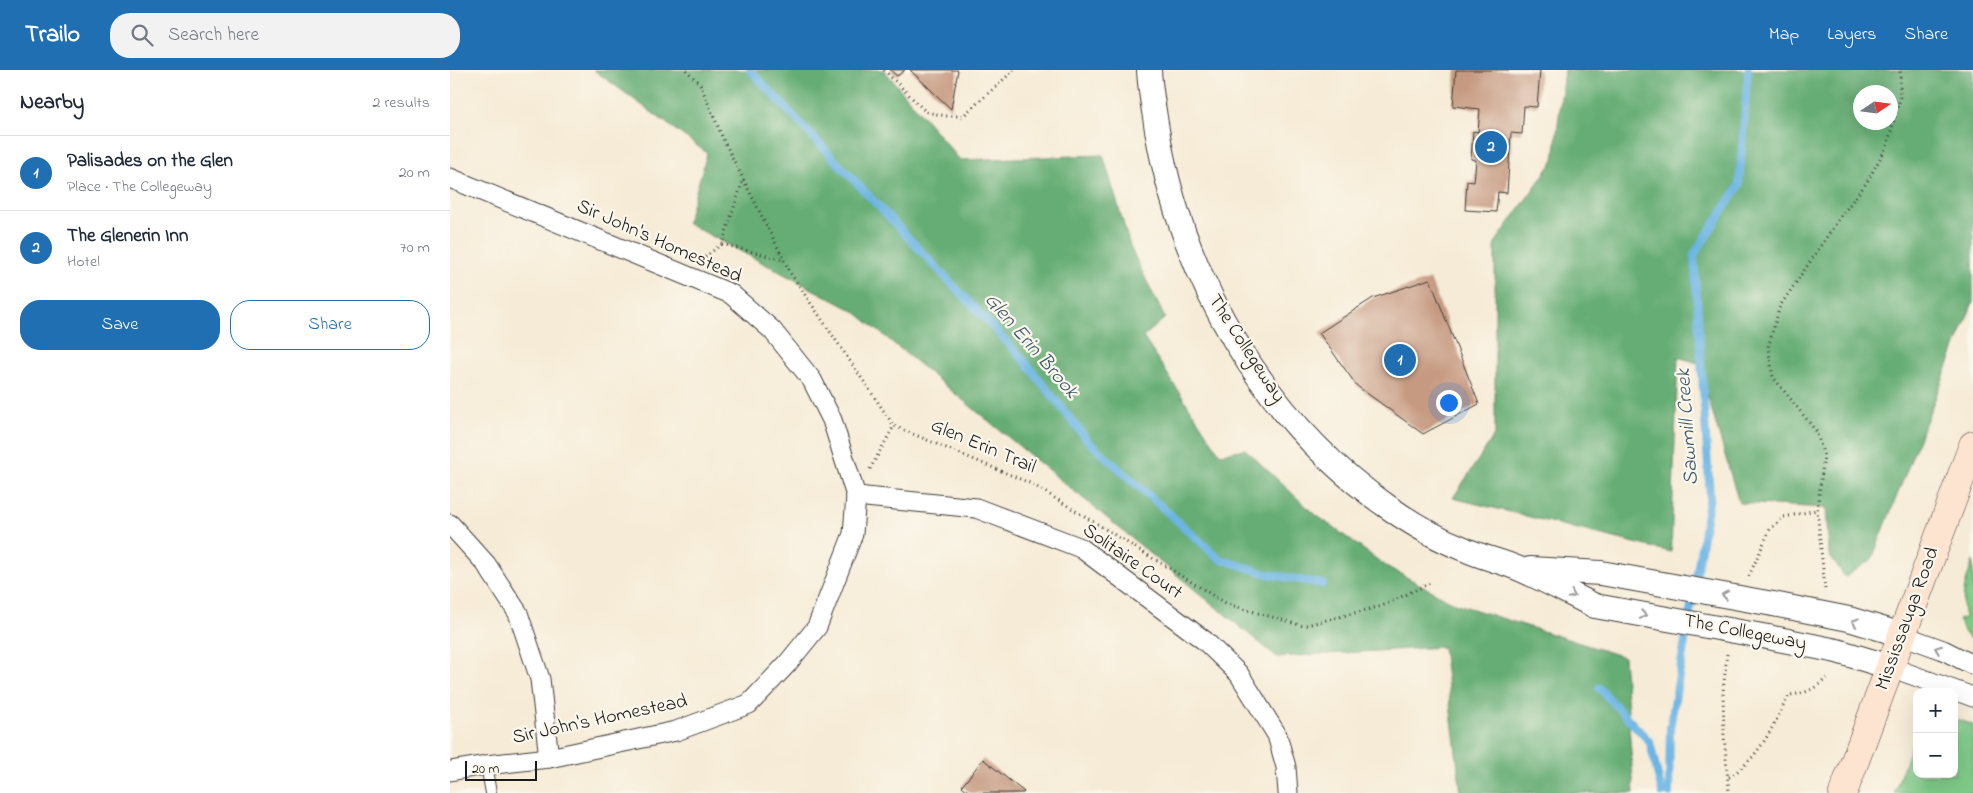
<!DOCTYPE html>
<html lang="en">
<head>
<meta charset="utf-8">
<style>
	:root { --surface:#fff; --page:#f2f2f3; --text:#1f2937; --muted:#747a83; --line:#e0e1e3; --accent:#1f6fb2 }
	body { margin:0; font-family:"Indie Flower",sans-serif; background:var(--page); color:var(--text) }
	.controls { position:absolute; right:15px; bottom:15px; display:grid; overflow:hidden; border-radius:10px; box-shadow:0 5px 20px #0002 }
	.controls button { width:45px; height:45px; display:grid; place-items:center; padding:0; border:0; border-bottom:1px solid var(--line); background:var(--surface); color:var(--text); font:25px sans-serif }
	.compass { position:absolute; left:1403px; top:15px; width:45px; height:45px; border-radius:50%; background:var(--surface); box-shadow:0 5px 20px #0002; rotate:77deg }
	.scale { position:absolute; left:15px; bottom:12px; width:72px; box-sizing:border-box; padding-left:5px; border:2px solid #1c1c1c; border-top:0; font-size:14px; line-height:18px; white-space:nowrap; color:#1c1c1c; -webkit-text-stroke:4px #fbf7ec; paint-order:stroke }
	.you { position:absolute; left:998px; top:332px; width:18px; height:18px; margin:-12px; border:4px solid #fff; border-radius:50%; background:#1a73e8; box-shadow:0 0 0 8px #1a73e833 }
	.badge { display:grid; place-items:center; width:32px; height:32px; border-radius:50%; background:var(--accent); color:#fff; font-size:16px; font-weight:700 }
	.pin { position:absolute; translate:-50% -50%; border:2px solid #fff; box-shadow:0 1px 5px #0006 }
	.list { margin:0; padding:0; list-style:none }
	h2 { display:flex; justify-content:space-between; align-items:center; height:65px; margin:0; padding:0 20px; font-size:21px }
	h2 small { font-size:16px; font-weight:400; color:var(--muted) }
	.list li { display:grid; grid-template-columns:32px 1fr auto; gap:15px; align-items:center; box-sizing:border-box; height:75px; padding:0 20px; border-top:1px solid var(--line) }
	.list b { display:block; font-size:19px; white-space:nowrap }
	.list p { margin:0; font-size:16px; white-space:nowrap; color:var(--muted) }
	.list em { font-size:16px; font-style:normal; color:var(--muted) }
	.actions { display:flex; gap:10px; padding:15px 20px }
	.actions a { flex:1; padding:11px 0; border:1px solid var(--accent); border-radius:20px; text-align:center; font-size:18px; color:var(--accent) }
	.actions .main { background:var(--accent); color:#fff }
	.icon { flex:none; width:28px; height:28px; fill:none; stroke:currentColor; stroke-width:2; stroke-linecap:round; stroke-linejoin:round }
	.map { position:relative; flex:none; width:1523px; height:723px; overflow:hidden }
	header { display:flex; align-items:center; gap:30px; box-sizing:border-box; height:70px; padding:0 25px; background:var(--accent); color:#fff }
	header strong { font-size:24px }
	nav { display:flex; gap:28px; margin-inline-start:auto; font-size:18px }
	.search { width:350px; height:45px; background:var(--page); display:flex; align-items:center; gap:12px; box-sizing:border-box; padding:0 18px; border-radius:20px; color:var(--muted); font-size:19px }
	main { display:flex }
	aside { flex:1; background:var(--surface) }
	.map>svg:first-child { display:block }
</style>
</head>
<body>
<header>
<strong>Trailo</strong>
<div class="search"><svg class="icon" aria-label="search" viewBox="0 0 24 24"><circle cx="10" cy="10" r="6"/><path d="M15 15l6 6"/></svg>Search here</div>
<nav><a>Map</a><a>Layers</a><a>Share</a></nav>
</header>
<main>
<aside>
<h2>Nearby<small>2 results</small></h2>
<ul class="list">
<li><span class="badge">1</span><div><b>Palisades on the Glen</b><p>Place · The Collegeway</p></div><em>20 m</em></li>
<li><span class="badge">2</span><div><b>The Glenerin Inn</b><p>Hotel</p></div><em>70 m</em></li>
</ul>
<div class="actions"><a class="main">Save</a><a>Share</a></div>
</aside>
<div class="map">
<svg width="1523" height="723" viewBox="0 0 1523 723">
	<rect width="100%" height="100%" fill="#fbf7ec"/>
	<filter id="ink" filterUnits="userSpaceOnUse"><feTurbulence type="fractalNoise" baseFrequency=".02" numOctaves="2"/><feDisplacementMap in="SourceGraphic" scale="10" xChannelSelector="R" yChannelSelector="G"/><feConvolveMatrix kernelMatrix="1 2 1 2 8 2 1 2 1" color-interpolation-filters="sRGB"/></filter>
	<filter id="wash" filterUnits="userSpaceOnUse"><feTurbulence type="fractalNoise" baseFrequency=".0096" numOctaves="4" result="noise"/><feDisplacementMap in="SourceGraphic" scale="20" xChannelSelector="R" yChannelSelector="G"/><feGaussianBlur stdDeviation="1.12" result="paint"/><feColorMatrix in="noise" values="0 0 0 0 0 0 0 0 0 0 0 0 0 0 0 0 0 1.4 0 .05"/><feComposite in="paint" operator="in"/></filter>
	<g filter="url(#wash)">
		<rect width="100%" height="100%" fill="#f6ebd6"/>
		<g fill="#7ec988" stroke="#4d7252">
			<path d="M1523,491V572L1515,563L1508,550L1515,548C1510,528 1516,510 1523,491Z"/>
			<polygon points="1504,648 1523,655 1523,723 1444,723 1463,671 1467,667 1467,704 1504,704"/>
		</g>
		<g fill="#66ad74" stroke="#416448" fill-rule="evenodd">
			<polygon points="144,0 434,0 510,90 653,85 681,179 715,248 693,267 770,384 795,379 862,442 936,496 1004,533 1174,587 1184,723 1011,723 993,577 827,587 404,241 237,153 257,83"/>
			<path d="M1114,0H1523V232L1422,489L1395,507L1379,485L1376,438L1289,433L1248,293L1228,287L1221,482L1003,428L1045,364V173L1104,90ZM1410,22H1440V52H1410Z"/>
		</g>
		<g fill="none" stroke-linecap="round" stroke-linejoin="round">
			<g stroke="#6cb5e4" stroke-width="8">
				<polyline points="300,0 573,289 638,371 770,489 817,504 873,514"/>
				<polyline points="1149,618 1200,672 1212,723"/>
				<polyline points="1219,723 1220,658 1260,426 1244,185 1289,116 1298,0"/>
			</g>
		</g>
		<g id="blocks">
			<g fill="#c69a81">
				<polygon points="440,0 455,0 447,6"/>
				<polygon points="460,0 508,0 501,39"/>
				<polygon points="1006,0 1090,0 1087,37 1074,36 1072,64 1061,63 1057,123 1048,122 1046,142 1015,140 1017,111 1024,112 1026,90 1021,89 1023,61 1028,62 1030,39 1003,36"/>
				<polygon points="980,209 1029,334 973,364 907,316 869,263 923,228"/>
				<polygon points="533,689 574,722 573,723 520,723 512,716"/>
			</g>
		</g>
	</g>
	<g filter="url(#ink)">
		<use href="#blocks" fill-opacity="0" stroke="#3d3b38" stroke-width="1"/>
		<g fill="none" stroke-linecap="round" stroke-linejoin="round">
			<g stroke="#3d3b38" stroke-width="12">
				<polyline id="service" points="36,695 41,723"/>
			</g>
			<g stroke="#3d3b38" stroke-width="21">
				<g id="minor">
					<polyline points="0,108 281,224 322,260 362,310 382,350 406,426 403,464 367,557 337,594 299,634 226,661 99,688 36,695 0,701"/>
					<polyline points="406,426 526,438 631,478 755,571 789,604 827,665 836,697 838,723"/>
					<polyline points="0,454 36,494 68,543 90,609 99,688"/>
					<polyline points="1452,565 1493,580 1523,595"/>
					<polyline points="1440,597 1523,627"/>
				</g>
			</g>
			<g stroke="#3d3b38" stroke-width="26">
				<g id="tertiary">
					<path d="M699,0C700,20 704,40 707,60C732,207 814,351 938,437C961,453 988,469 1014,479C1031,487 1050,491 1067,498C1094,509 1120,524 1145,536"/>
					<polyline points="1080,499 1151,503"/>
					<polyline points="1323,534 1399,549 1452,565"/>
					<polyline points="1318,567 1387,581 1440,597"/>
				</g>
			</g>
			<g stroke="#3d3b38" stroke-width="29">
				<polyline id="secondary" points="1393,723 1523,375"/>
			</g>
			<g stroke="#3d3b38" stroke-width="3" stroke-dasharray="1 4" stroke-linecap="butt">
				<polyline points="236,0 250,14 274,71 341,204 444,356 582,414 777,534 853,556 932,536 982,512"/>
				<polyline points="434,0 476,42 496,46 513,46 564,0"/>
				<polyline points="272,174 334,190"/>
				<polyline points="251,190 272,174 293,110"/>
				<polyline points="420,399 444,356"/>
				<polyline points="1299,506 1320,459 1334,447 1367,440"/>
				<polyline points="1375,519 1367,440 1374,386 1366,361 1323,307 1318,277 1330,236 1391,146 1417,112 1437,76 1450,28 1450,0"/>
				<polyline points="1277,584 1273,622 1274,665 1279,723"/>
				<path d="M1279,707C1309,689 1323,656 1339,625C1356,624 1364,619 1377,608"/>
			</g>
			<use href="#service" stroke="#fff" stroke-width="10"/>
			<use href="#minor" stroke="#fff" stroke-width="19"/>
			<use href="#tertiary" stroke="#fff" stroke-width="24"/>
			<use href="#secondary" stroke="#fde4d1" stroke-width="28"/>
			<g stroke="#3d3b38" stroke-width="26" stroke-linecap="butt">
				<g id="tertiary-bridge">
					<polyline points="1151,503 1323,534"/>
					<polyline points="1145,536 1318,567"/>
				</g>
			</g>
			<use href="#tertiary-bridge" stroke="#fff" stroke-width="24"/>
		</g>
		<defs><path id="oneway-chevron" d="M-2-3.5L2.5 0L-2 3.5" fill="none" stroke-width="1.6" stroke-linecap="round" stroke-linejoin="round" transform="scale(1.25)"/></defs>
		<g stroke="#999">
			<use href="#oneway-chevron" transform="translate(1122 525) rotate(26)"/>
			<use href="#oneway-chevron" transform="translate(1275 525) rotate(-170)"/>
			<use href="#oneway-chevron" transform="translate(1193 545) rotate(10)"/>
			<use href="#oneway-chevron" transform="translate(1405 552) rotate(-164)"/>
			<use href="#oneway-chevron" transform="translate(1488 579) rotate(-159)"/>
		</g>
	</g>
	<g text-anchor="middle" dominant-baseline="central" stroke-width="4.5" stroke-linejoin="round" paint-order="stroke">
		<g font-size="20" fill="#1c1c1c" stroke="#fbf7ec">
			<text transform="translate(209 172) rotate(24)">Sir John's Homestead</text>
			<text transform="translate(796 279) rotate(57)">The Collegeway</text>
			<text transform="translate(533 377) rotate(23)">Glen Erin Trail</text>
			<text transform="translate(682 492) rotate(35)">Solitaire Court</text>
			<text transform="translate(1458 549) rotate(-70)">Mississauga Road</text>
			<text transform="translate(1295 563) rotate(11)">The Collegeway</text>
			<text transform="translate(150 650) rotate(-12)">Sir John's Homestead</text>
		</g>
		<g font-size="21" font-style="italic" fill="#3c596c" stroke="#fbf7ec">
			<text transform="translate(581 276) rotate(49)">Glen Erin Brook</text>
			<text transform="translate(1238 357) rotate(-94)">Sawmill Creek</text>
		</g>
	</g>
</svg>
<div class="controls">
<button>+</button>
<button>−</button>
</div>
<svg class="compass" viewBox="-18 -18 36 36"><path d="M0-13l5 13h-10z" fill="#e53935"/><path d="M0 13l5-13h-10z" fill="#747a83"/></svg>
<div class="scale">20 m</div>
<div class="you"></div>
<div class="pin badge" style="left:950px;top:290px">1</div>
<div class="pin badge" style="left:1041px;top:77px">2</div>
</div>
</main>
</body>
</html>
